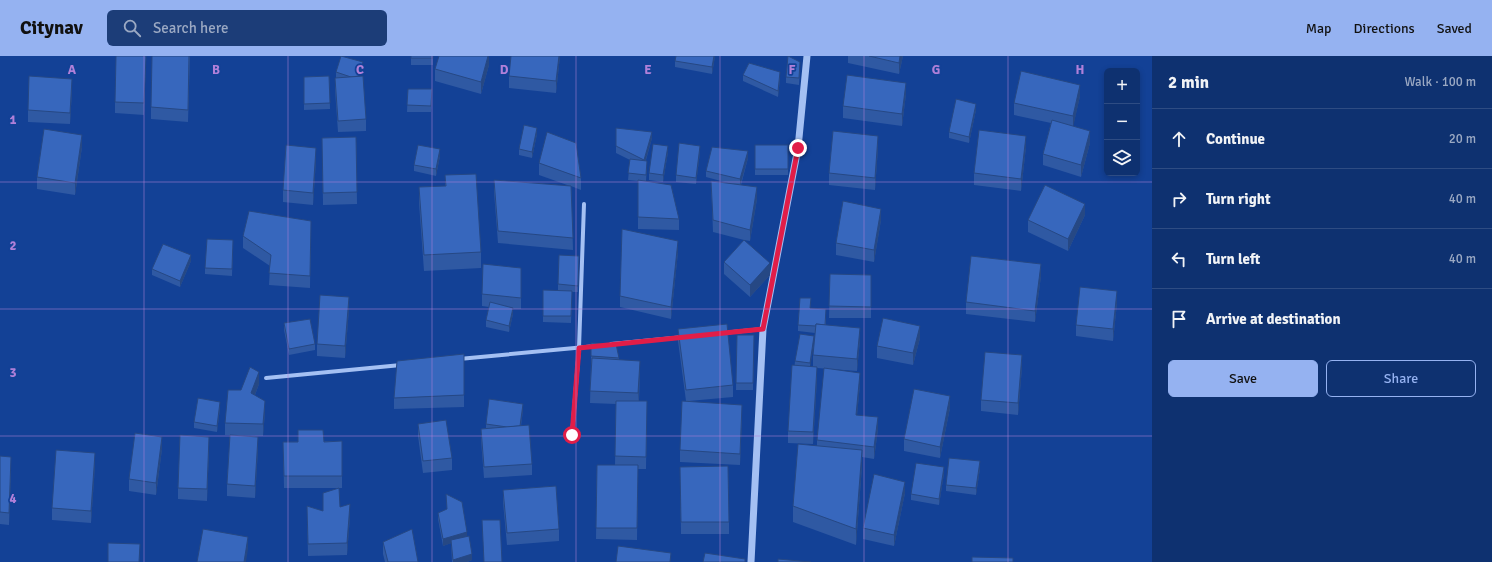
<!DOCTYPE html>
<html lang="en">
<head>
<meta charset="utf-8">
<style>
	:root { --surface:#0e3170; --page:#1c3d78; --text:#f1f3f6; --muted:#9ba9c3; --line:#2e4c83; --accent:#95b2f1 }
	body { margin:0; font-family:Signika,sans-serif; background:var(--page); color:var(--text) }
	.controls { position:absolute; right:12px; top:12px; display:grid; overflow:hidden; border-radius:6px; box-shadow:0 2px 6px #0003 }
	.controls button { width:36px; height:36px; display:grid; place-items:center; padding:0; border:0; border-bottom:1px solid var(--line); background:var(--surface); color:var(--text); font:20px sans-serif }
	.stop { position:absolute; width:12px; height:12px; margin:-9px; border:3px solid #e11d48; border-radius:50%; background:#fff }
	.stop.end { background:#e11d48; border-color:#fff; box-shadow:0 1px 4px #0008 }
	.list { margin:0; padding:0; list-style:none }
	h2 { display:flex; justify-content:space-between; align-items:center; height:52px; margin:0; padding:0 16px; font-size:17px }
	h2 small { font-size:13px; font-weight:400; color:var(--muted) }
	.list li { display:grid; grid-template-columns:26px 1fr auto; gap:12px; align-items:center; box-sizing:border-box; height:60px; padding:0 16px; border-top:1px solid var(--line) }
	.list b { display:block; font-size:15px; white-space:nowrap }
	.list em { font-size:13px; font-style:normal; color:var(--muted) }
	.actions { display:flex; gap:8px; padding:12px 16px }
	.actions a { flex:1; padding:9px 0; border:1px solid var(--accent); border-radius:6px; text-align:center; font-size:14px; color:var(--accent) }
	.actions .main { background:var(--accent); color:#111 }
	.icon { flex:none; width:22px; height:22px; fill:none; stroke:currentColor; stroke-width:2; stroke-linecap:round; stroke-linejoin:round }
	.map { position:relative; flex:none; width:1152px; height:506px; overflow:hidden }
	header { display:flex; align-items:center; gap:24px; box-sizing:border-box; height:56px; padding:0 20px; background:var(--accent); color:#111 }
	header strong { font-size:19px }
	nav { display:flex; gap:22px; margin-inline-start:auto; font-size:14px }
	.search { width:280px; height:36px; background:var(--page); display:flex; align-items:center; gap:10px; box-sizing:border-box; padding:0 14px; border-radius:6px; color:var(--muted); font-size:15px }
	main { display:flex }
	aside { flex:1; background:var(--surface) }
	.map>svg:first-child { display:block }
</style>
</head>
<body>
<header>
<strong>Citynav</strong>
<div class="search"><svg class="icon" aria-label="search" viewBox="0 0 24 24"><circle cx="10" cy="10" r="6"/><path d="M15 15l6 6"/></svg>Search here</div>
<nav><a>Map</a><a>Directions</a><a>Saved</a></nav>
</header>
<main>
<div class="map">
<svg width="1152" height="506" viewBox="0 0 1152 506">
	<rect width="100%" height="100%" fill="#134196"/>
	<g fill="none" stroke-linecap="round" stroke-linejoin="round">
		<g stroke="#a4c0f3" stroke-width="4">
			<polyline points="722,277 763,273"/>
			<polyline points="611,288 684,281"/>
			<polyline points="459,303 596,290"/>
			<polyline points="266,322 401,309"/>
			<polyline points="572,379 579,292 584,148"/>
		</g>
		<polyline stroke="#a4c0f3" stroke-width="7" points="751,506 763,273 798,92 807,0"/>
	</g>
	<g fill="#2f59a3">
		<polygon points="146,0 144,59 115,57 115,46"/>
		<polygon points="190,0 188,66 151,63 151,51"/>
		<rect x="411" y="0" width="22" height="9"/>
		<polygon points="489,0 489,9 481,38 435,25 435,13"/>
		<polygon points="511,0 560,0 556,37 509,32 509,20"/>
		<polygon points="715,0 712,18 675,11 675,5"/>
		<polygon points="848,0 903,0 899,18 848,7"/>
		<polygon points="800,12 799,29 786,27 786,21"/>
		<polygon points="363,13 361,20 366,63 366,75 338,76 335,34 335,22 336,22 336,16"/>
		<polygon points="743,19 780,22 778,41 743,25"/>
		<polygon points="329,20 330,53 304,54 304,21"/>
		<polygon points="408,33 432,33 431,56 407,56"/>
		<polygon points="72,35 70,68 28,66 28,54"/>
		<polygon points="906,38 902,70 843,62 843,50"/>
		<polygon points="1080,40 1073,70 1090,87 1081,121 1043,109 1043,98 1051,67 1014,59 1014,47"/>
		<polygon points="976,54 969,87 949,82 949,76"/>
		<polygon points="616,72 652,82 646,104 647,111 646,125 679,163 679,174 638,173 638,125 628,124 630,104 616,97"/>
		<polygon points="537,78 532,102 519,99 519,93"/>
		<polygon points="356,81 357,148 323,149 322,82"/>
		<rect x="755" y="89" width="33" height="30"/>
		<polygon points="82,91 75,139 37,133 37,121"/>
		<polygon points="1026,91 1021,135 974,129 974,117"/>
		<polygon points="878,92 875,134 829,129 829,117"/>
		<polygon points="668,96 663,126 649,124 649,117"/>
		<polygon points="700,96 696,128 676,126 676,119"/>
		<polygon points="440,100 436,120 414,115 414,109"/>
		<polygon points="748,102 741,129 757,143 750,185 744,184 770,219 750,241 724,218 724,206 744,184 713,176 711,125 732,128 706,121 706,115"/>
		<polygon points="316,104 313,149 283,146 283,134"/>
		<polygon points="539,107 581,122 581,134 571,130 573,194 498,187 494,136 494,124 570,130 539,119"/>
		<polygon points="445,119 481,196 481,212 424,215 419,147 419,131 445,130"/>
		<polygon points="1085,159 1068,195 1028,176 1028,164"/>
		<polygon points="881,164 874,206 836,199 836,187"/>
		<polygon points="311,165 310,232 269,229 270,210 243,192 243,180"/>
		<polygon points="233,184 232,220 205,218 205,212"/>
		<polygon points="678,196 671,263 620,251 620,240"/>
		<polygon points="579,200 578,236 572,236 571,267 543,266 543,234 558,235 558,228"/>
		<polygon points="191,205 180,231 152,219 152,213"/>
		<polygon points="521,212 521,253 513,253 513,258 509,276 486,271 486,264 489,251 482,250 482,238"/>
		<polygon points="830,218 871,219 871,262 829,262"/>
		<polygon points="1041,220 1035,266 966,258 966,246"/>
		<polygon points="1117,247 1113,285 1076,280 1076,269"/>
		<polygon points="811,252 826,260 826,269 860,284 857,315 817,312 817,323 813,388 788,387 788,375 795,305 814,287 810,310 813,311 813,299 815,277 798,275 798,269"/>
		<polygon points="349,253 345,302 317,300 317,288"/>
		<polygon points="284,267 315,288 315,294 289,299 284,274"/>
		<polygon points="678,273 733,329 733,341 689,345 742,360 740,409 680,406 680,394 686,345 678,285"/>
		<polygon points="737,279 754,279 753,334 736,334"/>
		<polygon points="920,282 913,309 877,302 877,290"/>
		<polygon points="591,300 619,302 619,304 640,317 639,345 647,345 646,413 638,413 637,484 596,483 597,409 615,409 616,348 590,347 591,307"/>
		<polygon points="1022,311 1018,359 981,355 981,344"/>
		<polygon points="259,328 255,339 265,356 263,380 236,379 258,393 255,442 227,440 227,428 230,379 225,379 225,367 241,334"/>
		<polygon points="860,328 857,359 878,373 874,403 862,401 862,410 856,489 793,466 793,450 817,390 817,384"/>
		<polygon points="464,339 464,351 394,353 394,342"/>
		<polygon points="220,352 217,376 194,372 194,366"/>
		<polygon points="950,352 940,402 904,395 904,383"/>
		<polygon points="523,354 521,370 532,408 532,419 484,422 481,384 481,373 486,372 486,368"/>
		<polygon points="418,368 452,402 452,414 423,417 418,380"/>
		<polygon points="342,385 342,432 284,432 283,386"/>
		<polygon points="162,393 156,439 129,435 129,423"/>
		<polygon points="209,393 207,445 178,443 178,432"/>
		<polygon points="0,400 11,413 9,469 0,468"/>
		<polygon points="95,409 91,467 52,464 52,452"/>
		<polygon points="680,411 729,466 729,478 681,478"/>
		<polygon points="980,412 976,439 946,435 946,429"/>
		<polygon points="944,417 939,449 911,444 911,438"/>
		<polygon points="503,434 559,473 559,485 507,489 503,446"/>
		<polygon points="323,437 340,451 350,460 347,499 308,500 307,450 323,455"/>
		<polygon points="905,437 894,490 863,483 863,472"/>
		<polygon points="438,457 467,480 472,504 467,506 452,506 451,487 443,490 438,463"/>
		<polygon points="383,486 418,506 385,506 383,498"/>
	</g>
	<g fill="#264884">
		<polygon points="146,0 144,59 144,47"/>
		<polygon points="488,0 489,0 489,9 481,38 481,26"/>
		<polygon points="559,0 560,0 556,37 556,25"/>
		<polygon points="714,0 715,0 712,18 712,11"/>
		<polygon points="900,0 903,0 899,18 899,7"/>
		<polygon points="363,6 363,13 358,29 358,23"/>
		<polygon points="780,16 780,22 778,41 778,35"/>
		<polygon points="72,23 72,35 70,68 70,57"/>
		<polygon points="906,27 906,38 902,70 902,58"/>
		<polygon points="1080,29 1080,40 1073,72 1073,60"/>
		<polygon points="976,48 976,54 969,87 969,81"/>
		<polygon points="537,72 537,78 532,102 532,96"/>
		<polygon points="1090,75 1090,87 1081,121 1081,109"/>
		<polygon points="652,76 652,82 644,110 644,104"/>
		<polygon points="82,79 82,91 75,139 75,127"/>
		<polygon points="878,80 878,92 875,134 875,122"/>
		<polygon points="1026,80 1026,91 1021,135 1021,123"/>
		<polygon points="668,90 668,96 663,126 663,119"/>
		<polygon points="700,90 700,96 696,128 696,122"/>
		<polygon points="316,92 316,104 313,149 313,137"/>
		<polygon points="440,93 440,100 436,120 436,113"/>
		<polygon points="748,95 748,102 740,130 740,123"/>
		<polygon points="647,105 647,111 646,126 646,119"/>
		<polygon points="757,131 757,143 750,185 750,174"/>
		<polygon points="1085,148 1085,159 1068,195 1068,183"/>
		<polygon points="881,153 881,164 874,206 874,194"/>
		<polygon points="678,185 678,196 671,263 671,251"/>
		<polygon points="191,199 191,205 180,231 180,225"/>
		<polygon points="770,207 770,219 750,241 750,229"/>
		<polygon points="1041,208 1041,220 1035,266 1035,255"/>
		<polygon points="1117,235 1117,247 1113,285 1113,273"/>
		<polygon points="349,241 349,253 345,302 345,290"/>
		<polygon points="513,252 513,258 509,276 509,270"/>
		<polygon points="920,270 920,282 913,309 913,297"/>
		<polygon points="860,272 860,284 857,315 857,303"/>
		<polygon points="814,280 814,287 810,313 810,307"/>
		<polygon points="1022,299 1022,311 1018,359 1018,347"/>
		<polygon points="640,305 640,317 638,349 638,337"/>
		<polygon points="817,311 817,323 813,388 813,376"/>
		<polygon points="259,316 259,328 251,349 251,337"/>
		<polygon points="860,317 860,328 856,371 856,359"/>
		<polygon points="950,340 950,352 940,402 940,391"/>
		<polygon points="265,345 265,356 263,380 263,368"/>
		<polygon points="220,346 220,352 217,376 217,370"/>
		<polygon points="523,348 523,354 519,379 519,372"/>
		<polygon points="742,349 742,360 740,409 740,398"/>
		<polygon points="878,361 878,373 874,403 874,391"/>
		<polygon points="162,381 162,393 156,439 156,427"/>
		<polygon points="209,381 209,393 207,445 207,433"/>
		<polygon points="258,381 258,393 255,442 255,430"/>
		<polygon points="862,394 862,410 856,489 856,473"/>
		<polygon points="95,397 95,409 91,467 91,455"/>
		<polygon points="11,401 11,413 9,469 9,457"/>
		<polygon points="980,405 980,412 976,439 976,432"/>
		<polygon points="944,411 944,417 939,449 939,443"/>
		<polygon points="905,426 905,437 894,490 894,479"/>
		<polygon points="350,448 350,460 347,499 347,487"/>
		<polygon points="467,476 467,482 443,490 443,483"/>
		<polygon points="248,481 248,493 246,506 244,506"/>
		<polygon points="472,498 472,504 467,506 453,506 453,504"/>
	</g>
	<g fill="#3767bd" stroke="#264884">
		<polygon points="116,0 146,0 144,47 115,46"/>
		<polygon points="152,0 189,0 188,54 151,51"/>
		<polygon points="341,0 363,6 359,20 351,21 336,16"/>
		<rect x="411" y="0" width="22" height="2"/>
		<polygon points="439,0 488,0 481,26 435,13"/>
		<polygon points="511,0 559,0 556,25 509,20"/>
		<polygon points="676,0 714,0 712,11 675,5"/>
		<polygon points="788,0 800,6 799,22 786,21"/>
		<polygon points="869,0 900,0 899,7"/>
		<polygon points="749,7 780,16 778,35 743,19"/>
		<polygon points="1021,15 1080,29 1073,60 1014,47"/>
		<polygon points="847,19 906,27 902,58 843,50"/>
		<polygon points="29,20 72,23 70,57 28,54"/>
		<polygon points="329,20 330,47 304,48 304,21"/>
		<polygon points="363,20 366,63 338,65 335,22"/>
		<polygon points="408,33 432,33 431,50 407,49"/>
		<polygon points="956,43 976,48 969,81 949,76"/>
		<polygon points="1052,64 1090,75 1081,109 1043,98"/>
		<polygon points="524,69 537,72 532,96 519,93"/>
		<polygon points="616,72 652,76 644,104 616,90"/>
		<polygon points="44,73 82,79 75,127 37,121"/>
		<polygon points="979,74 1026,80 1021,123 974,117"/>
		<polygon points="833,75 878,80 875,122 829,117"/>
		<polygon points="547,76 576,87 581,122 539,107"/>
		<polygon points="356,81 357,136 323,137 322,82"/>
		<polygon points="679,87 700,90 696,122 676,119"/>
		<polygon points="653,88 668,90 663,119 649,117"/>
		<polygon points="286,89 316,92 313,137 283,134"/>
		<polygon points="418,89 440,93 436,113 414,109"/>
		<rect x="755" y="89" width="33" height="24"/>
		<polygon points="712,91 748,95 740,123 706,115"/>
		<polygon points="630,103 647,105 646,119 628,117"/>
		<polygon points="476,118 481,196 424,199 419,131 446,130 445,119"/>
		<polygon points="494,124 571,130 573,182 498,175"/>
		<polygon points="638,124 671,129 679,163 638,161"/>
		<polygon points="711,125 757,131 750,174 713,164"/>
		<polygon points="1045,129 1085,148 1068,183 1028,164"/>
		<polygon points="843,145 881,153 874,194 836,187"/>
		<polygon points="249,155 311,165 310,220 269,217 271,199 243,180"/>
		<polygon points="622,173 678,185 671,251 620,240"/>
		<polygon points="207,183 233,184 232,213 205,212"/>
		<polygon points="744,184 770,207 750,229 724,206"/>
		<polygon points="163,188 191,199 180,225 152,213"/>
		<polygon points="559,199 579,200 578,230 558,228"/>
		<polygon points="971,200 1041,208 1035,255 966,246"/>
		<polygon points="483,208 521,212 521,242 482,238"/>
		<polygon points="830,218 871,219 871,251 829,250"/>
		<polygon points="1080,231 1117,235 1113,273 1076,269"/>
		<polygon points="543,234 572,235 571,260 543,260"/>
		<polygon points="320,239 349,241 345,290 317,288"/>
		<polygon points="800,242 811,242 810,252 826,253 825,269 816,268 816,270 798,269"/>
		<polygon points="490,246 513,252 509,270 486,264"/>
		<polygon points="883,262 920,270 913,297 877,290"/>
		<polygon points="310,263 315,288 289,293 284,267"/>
		<polygon points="727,268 733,329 686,334 678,273"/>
		<polygon points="816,268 860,272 857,303 813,299"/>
		<polygon points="800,278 814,280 810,307 795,305"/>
		<polygon points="737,279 754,279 753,327 736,327"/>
		<polygon points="591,287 616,288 619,302 591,300"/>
		<polygon points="985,296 1022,299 1018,347 981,344"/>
		<polygon points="464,298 464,339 394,342 397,305"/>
		<polygon points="592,302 640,305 638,337 590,335"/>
		<polygon points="792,309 817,311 813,376 788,375"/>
		<polygon points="250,311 259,316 251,337 265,345 263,368 225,367 228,334 241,334"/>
		<polygon points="824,312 860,317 856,359 878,361 874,391 817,384"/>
		<polygon points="914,333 950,340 940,391 904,383"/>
		<polygon points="198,342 220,346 217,370 194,366"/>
		<polygon points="489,343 523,348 520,370 507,371 486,368"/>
		<polygon points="616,345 647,345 646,401 615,400"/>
		<polygon points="682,345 742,349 740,398 680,394"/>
		<polygon points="446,364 452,402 423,405 418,368"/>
		<polygon points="529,369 532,408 484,411 481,373"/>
		<polygon points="298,374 323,374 324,386 342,385 342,420 284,420 283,386 298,386"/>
		<polygon points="135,377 162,381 156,427 129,423"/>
		<polygon points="180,379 209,381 207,433 178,432"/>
		<polygon points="230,379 258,381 255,430 227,428"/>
		<polygon points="798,388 862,394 856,473 793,450"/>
		<polygon points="56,394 95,397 91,455 52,452"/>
		<polygon points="0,400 11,401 9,457 0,456"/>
		<polygon points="949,402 980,405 976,432 946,429"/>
		<polygon points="916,407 944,411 939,443 911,438"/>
		<polygon points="597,409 638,409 637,472 596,472"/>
		<polygon points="728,410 729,466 681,466 680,411"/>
		<polygon points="874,418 905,426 894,479 863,472"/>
		<polygon points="556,430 559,473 507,477 503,434"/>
		<polygon points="339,432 340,451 350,448 347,487 308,488 307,450 323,455 323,437"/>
		<polygon points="446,438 462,446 467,476 443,483 438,457 447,453"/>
		<polygon points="482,464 500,464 502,506 484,506"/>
		<polygon points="203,473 248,481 244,506 197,506"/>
		<polygon points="412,473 418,506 388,506 383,486"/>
		<polygon points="469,480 472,498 453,504 451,484"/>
		<polygon points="108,487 140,488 139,506 108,506"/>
		<polygon points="618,490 671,497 670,506 616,506"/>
		<polygon points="705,497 745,503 745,506 703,506"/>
		<polygon points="972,501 1013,502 1013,506 972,506"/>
		<polygon points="778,503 811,506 778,506"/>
	</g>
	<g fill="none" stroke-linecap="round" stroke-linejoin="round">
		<polyline stroke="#e11d48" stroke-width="5" points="572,379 579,292 763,273 798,92"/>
	</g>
	<path fill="none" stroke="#b080d9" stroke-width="1" stroke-opacity="0.55" d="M144,0V506M288,0V506M432,0V506M576,0V506M720,0V506M864,0V506M1008,0V506M0,126H1152M0,253H1152M0,380H1152"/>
	<g font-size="13" text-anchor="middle" font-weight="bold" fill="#b080d9" stroke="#134196" stroke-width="3.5" stroke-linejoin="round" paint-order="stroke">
		<text x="72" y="18">A</text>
		<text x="216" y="18">B</text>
		<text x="360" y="18">C</text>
		<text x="504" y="18">D</text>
		<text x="648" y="18">E</text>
		<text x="792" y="18">F</text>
		<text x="936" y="18">G</text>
		<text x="1080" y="18">H</text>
		<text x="13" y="68">1</text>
		<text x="13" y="194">2</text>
		<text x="13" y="321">3</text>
		<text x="13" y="447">4</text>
	</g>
</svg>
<div class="controls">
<button>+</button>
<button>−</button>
<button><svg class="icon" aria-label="layers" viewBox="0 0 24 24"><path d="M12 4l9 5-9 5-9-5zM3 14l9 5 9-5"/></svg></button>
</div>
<div class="stop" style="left:572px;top:379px"></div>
<div class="stop end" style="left:798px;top:92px"></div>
</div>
<aside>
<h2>2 min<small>Walk · 100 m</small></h2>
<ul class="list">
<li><svg class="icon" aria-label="ahead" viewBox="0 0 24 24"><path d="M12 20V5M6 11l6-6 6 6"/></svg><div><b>Continue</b></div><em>20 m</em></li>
<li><svg class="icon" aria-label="right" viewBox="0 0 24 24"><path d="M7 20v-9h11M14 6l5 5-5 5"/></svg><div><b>Turn right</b></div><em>40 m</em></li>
<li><svg class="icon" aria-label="left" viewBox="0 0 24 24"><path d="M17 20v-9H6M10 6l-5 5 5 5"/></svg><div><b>Turn left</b></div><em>40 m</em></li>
<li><svg class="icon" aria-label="arrive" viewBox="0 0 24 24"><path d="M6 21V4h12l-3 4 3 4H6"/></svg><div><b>Arrive at destination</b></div></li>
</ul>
<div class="actions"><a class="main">Save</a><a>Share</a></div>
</aside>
</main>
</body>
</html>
